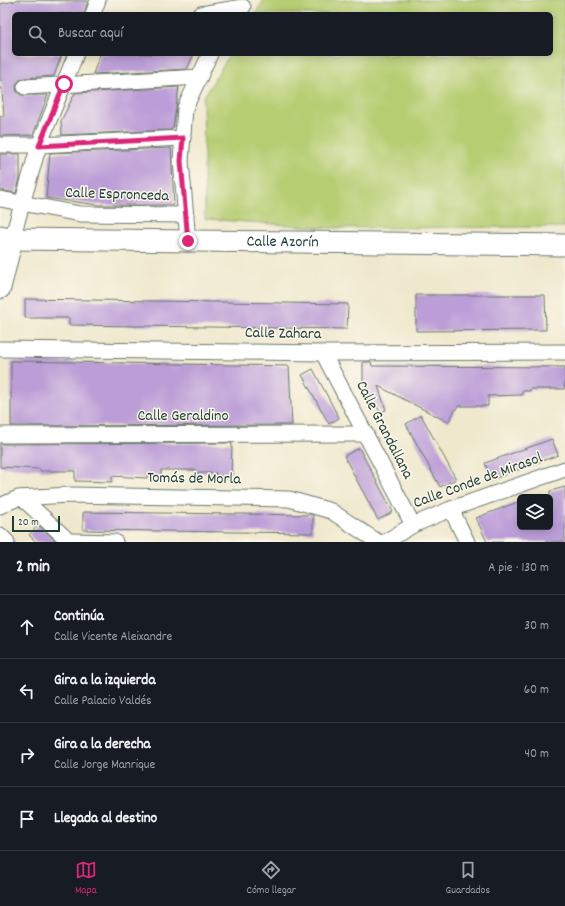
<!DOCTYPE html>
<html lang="es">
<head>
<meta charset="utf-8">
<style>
	:root { --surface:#171b24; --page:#20242c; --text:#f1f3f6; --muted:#9ea1a6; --line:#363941; --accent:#db2777 }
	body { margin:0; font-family:Dekko,sans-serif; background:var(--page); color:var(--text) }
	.controls { position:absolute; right:12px; bottom:12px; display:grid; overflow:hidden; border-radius:6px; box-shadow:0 2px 10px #0003 }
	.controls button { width:36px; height:36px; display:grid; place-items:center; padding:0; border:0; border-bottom:1px solid var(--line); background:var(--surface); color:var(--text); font:20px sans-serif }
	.scale { position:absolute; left:12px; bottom:10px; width:48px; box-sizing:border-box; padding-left:4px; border:2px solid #1f3d34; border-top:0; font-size:11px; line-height:14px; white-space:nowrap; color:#1f3d34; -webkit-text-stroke:3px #fbf7ec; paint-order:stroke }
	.stop { position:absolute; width:12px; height:12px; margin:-9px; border:3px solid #db2777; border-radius:50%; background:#fff }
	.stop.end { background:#db2777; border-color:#fff; box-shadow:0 1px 4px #0008 }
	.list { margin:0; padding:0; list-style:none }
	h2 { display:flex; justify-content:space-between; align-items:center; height:52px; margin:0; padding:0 16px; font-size:17px }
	h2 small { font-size:13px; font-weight:400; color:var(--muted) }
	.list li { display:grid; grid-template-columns:26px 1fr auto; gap:12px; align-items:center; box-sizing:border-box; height:64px; padding:0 16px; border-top:1px solid var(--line) }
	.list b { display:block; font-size:15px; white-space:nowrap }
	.list p { margin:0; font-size:13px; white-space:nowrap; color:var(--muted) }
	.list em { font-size:13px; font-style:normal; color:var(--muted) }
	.icon { flex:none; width:22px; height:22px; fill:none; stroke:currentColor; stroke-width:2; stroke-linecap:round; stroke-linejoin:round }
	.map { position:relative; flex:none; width:565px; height:542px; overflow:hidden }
	.search { position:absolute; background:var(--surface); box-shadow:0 2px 10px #0003; left:12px; right:12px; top:12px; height:44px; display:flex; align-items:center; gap:10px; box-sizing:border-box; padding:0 14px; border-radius:6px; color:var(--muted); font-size:15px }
	.sheet { height:308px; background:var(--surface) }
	nav { display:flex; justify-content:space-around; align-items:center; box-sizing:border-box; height:56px; border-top:1px solid var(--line); background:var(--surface); font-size:11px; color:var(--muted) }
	nav a { display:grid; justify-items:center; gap:2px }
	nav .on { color:var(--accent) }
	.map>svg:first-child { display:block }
</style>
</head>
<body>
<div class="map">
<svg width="565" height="542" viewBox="0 0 565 542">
	<rect width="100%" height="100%" fill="#fbf7ec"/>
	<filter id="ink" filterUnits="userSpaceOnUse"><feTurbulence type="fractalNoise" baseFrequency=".025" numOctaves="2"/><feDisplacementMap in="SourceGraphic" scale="8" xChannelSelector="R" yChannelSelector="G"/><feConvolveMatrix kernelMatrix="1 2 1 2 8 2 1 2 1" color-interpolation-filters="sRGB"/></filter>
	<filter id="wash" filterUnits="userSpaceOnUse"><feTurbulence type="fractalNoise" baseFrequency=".012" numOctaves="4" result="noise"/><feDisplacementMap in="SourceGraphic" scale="16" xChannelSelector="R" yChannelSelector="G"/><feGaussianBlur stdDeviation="0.9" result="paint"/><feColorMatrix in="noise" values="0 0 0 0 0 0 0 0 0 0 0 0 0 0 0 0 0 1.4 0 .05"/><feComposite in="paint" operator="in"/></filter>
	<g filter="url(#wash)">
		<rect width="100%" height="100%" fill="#f0e8cd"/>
		<polygon fill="#b6cd72" stroke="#6a8553" points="264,0 565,0 565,227 329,228 205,219 203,98 230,54 551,54 551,14 255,14"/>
		<g id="blocks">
			<g fill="#bb9dd7">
				<polygon points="15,0 88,1 84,14 14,14 14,54 62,54 54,76 24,78 20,80 17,83 16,87 17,92 21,95 48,95 33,135 0,136 0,116 4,116 1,80 0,80 0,4 15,1"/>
				<polygon points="100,54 194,54 187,69 93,74"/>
				<polygon points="179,87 173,128 170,130 62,135 61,121 75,93"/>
				<polygon points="171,148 174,205 99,205 46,198 50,153"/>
				<polygon points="0,154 20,154 20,178 16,193 0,190"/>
				<polygon points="416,295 545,295 546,330 416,331"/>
				<polygon points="25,299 348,304 347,329 69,325 69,318 25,318"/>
				<polygon points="11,361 289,366 292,425 11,426"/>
				<polygon points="363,362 371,362 372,366 565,367 565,382 564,389 530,389 530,391 522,391 522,395 488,396 488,406 458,406 448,422 378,386 386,410 380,412 363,381"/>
				<polygon points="313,369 339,418 329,424 302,375"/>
				<polygon points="421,415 456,479 440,487 406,424"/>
				<polygon points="552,439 558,455 491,480 485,463"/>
				<polygon points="232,443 231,477 215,476 216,473 196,473 196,470 161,470 161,475 147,475 147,478 112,476 112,482 75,481 75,471 40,471 40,469 0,467 0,444"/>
				<polygon points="359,448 393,512 378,520 344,456"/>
				<polygon points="565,487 565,542 487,542 476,518 520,501 520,527 550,527 550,491"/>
				<polygon points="83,512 312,515 313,515 313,533 83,530"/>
				<polygon points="38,525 57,542 36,542 29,535"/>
			</g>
		</g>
	</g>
	<g filter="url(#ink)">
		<use href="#blocks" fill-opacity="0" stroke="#68796a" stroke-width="1"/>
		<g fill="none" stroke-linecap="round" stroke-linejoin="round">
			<g stroke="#68796a" stroke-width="17">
				<g id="street">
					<polyline points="93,14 98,0"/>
					<polyline points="201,14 243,7"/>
					<polyline points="25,87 200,77"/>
					<polyline points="0,145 39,145 183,138"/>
					<polyline points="0,199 80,214 186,215"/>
					<polyline points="12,239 39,145 76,54"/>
					<polyline points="188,241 181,161 185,108 210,54"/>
					<polyline points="0,349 323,353 565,352"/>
					<polyline points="323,353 413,525"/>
					<polyline points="0,435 366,434"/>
					<polyline points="22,498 70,542"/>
					<polyline points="0,506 18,498 69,495 289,499 331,511 378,542"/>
					<polyline points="451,509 467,542"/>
					<polyline points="0,535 7,542"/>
					<polyline points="70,541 115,542"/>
					<polyline points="385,542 413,525 451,509 565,469"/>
				</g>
			</g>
			<g stroke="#68796a" stroke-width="23">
				<g id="secondary">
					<path id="s1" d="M0,236L12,239L565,245"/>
					<polyline points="0,288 12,239"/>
				</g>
			</g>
			<use href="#street" stroke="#fff" stroke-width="15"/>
			<use href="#secondary" stroke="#fff" stroke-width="21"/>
		</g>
	</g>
	<g fill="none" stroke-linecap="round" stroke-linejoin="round" filter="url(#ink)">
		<polyline stroke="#db2777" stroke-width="5" points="64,84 39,146 183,138 181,161 188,241"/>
	</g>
	<g text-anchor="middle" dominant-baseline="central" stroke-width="3" stroke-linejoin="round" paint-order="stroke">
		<g font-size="16" fill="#1f3d34" stroke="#fbf7ec">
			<text transform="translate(117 195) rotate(2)">Calle Espronceda</text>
			<text stroke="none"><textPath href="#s1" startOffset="283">Calle Azorín</textPath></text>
			<text transform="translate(283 334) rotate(1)">Calle Zahara</text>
			<text x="183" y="416">Calle Geraldino</text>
			<text transform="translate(384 430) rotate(63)">Calle Grandallana</text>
			<text transform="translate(194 479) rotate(1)">Tomás de Morla</text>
			<text transform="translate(478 481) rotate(-20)">Calle Conde de Mirasol</text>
		</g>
	</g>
</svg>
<div class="controls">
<button><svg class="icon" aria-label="layers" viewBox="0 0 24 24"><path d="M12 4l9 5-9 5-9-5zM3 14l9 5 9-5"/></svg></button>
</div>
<div class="scale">20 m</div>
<div class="stop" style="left:64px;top:84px"></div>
<div class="stop end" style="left:188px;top:241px"></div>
<div class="search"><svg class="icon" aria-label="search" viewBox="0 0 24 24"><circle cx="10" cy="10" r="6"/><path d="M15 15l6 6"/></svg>Buscar aquí</div>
</div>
<section class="sheet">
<h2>2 min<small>A pie · 130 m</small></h2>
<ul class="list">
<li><svg class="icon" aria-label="ahead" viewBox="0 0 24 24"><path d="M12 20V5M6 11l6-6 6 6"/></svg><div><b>Continúa</b><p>Calle Vicente Aleixandre</p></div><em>30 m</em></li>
<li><svg class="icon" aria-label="left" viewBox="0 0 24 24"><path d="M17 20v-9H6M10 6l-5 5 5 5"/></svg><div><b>Gira a la izquierda</b><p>Calle Palacio Valdés</p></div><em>60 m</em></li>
<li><svg class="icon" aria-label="right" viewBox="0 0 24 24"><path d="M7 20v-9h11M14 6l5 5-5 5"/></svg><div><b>Gira a la derecha</b><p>Calle Jorge Manrique</p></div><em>40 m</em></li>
<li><svg class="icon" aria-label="arrive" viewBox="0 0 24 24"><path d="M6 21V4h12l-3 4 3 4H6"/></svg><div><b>Llegada al destino</b></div></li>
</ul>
</section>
<nav>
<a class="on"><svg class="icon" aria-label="map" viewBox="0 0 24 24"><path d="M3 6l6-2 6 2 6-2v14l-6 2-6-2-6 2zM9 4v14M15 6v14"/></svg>Mapa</a>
<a><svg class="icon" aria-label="directions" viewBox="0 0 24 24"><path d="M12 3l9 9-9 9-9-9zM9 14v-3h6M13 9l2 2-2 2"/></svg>Cómo llegar</a>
<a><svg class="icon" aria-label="saved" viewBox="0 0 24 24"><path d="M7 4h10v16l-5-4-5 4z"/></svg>Guardados</a>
</nav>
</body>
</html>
